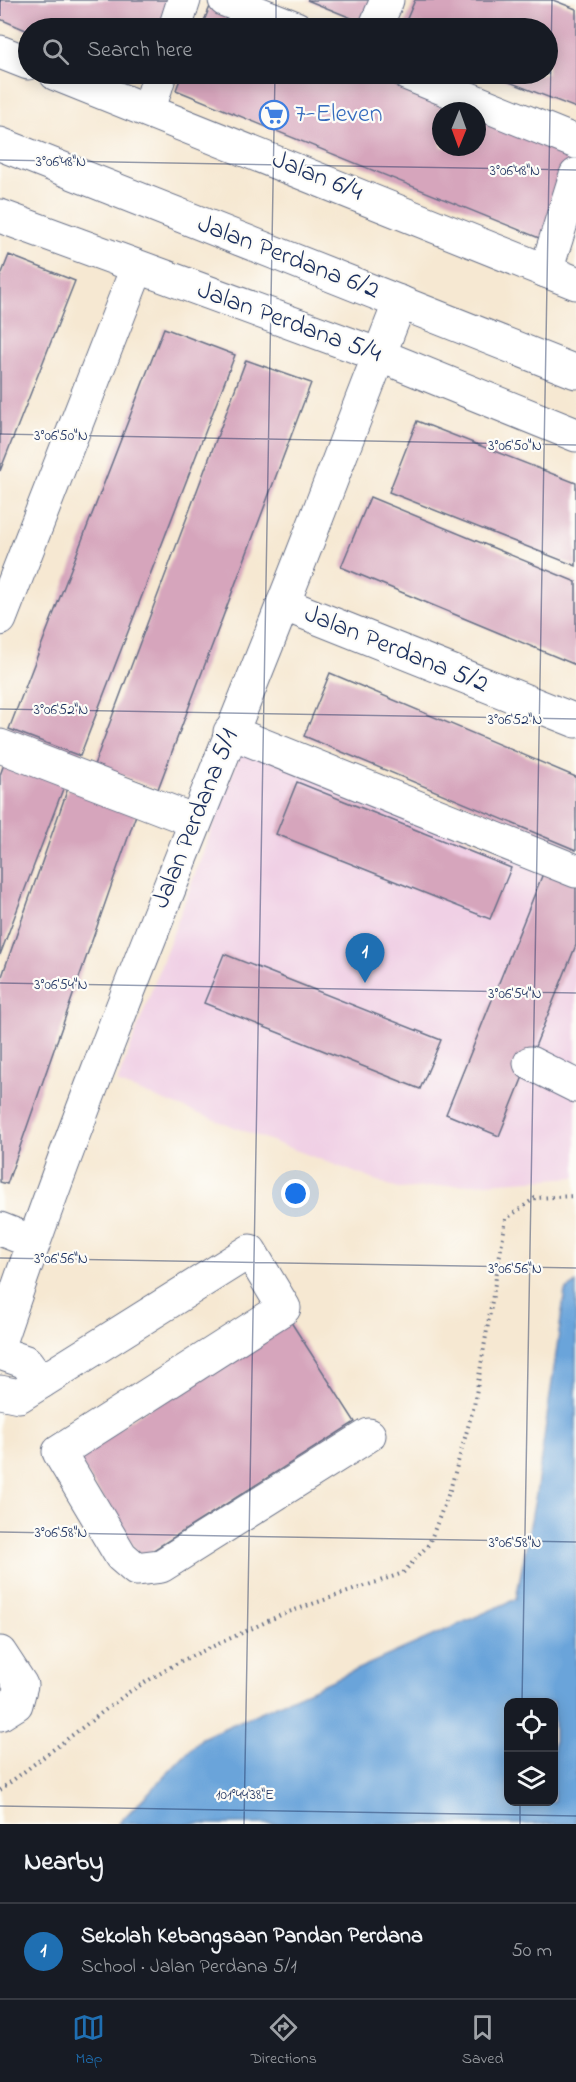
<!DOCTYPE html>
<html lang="en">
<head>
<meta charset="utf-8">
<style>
	:root { --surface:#171b24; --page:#242831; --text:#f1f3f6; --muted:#9ea1a6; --line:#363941; --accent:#1f6fb2 }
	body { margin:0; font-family:"Indie Flower",sans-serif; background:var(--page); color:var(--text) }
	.controls { position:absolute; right:18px; bottom:18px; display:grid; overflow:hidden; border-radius:12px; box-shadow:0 3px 15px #0003 }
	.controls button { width:54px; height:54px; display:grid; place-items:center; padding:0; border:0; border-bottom:2px solid var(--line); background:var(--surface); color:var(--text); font:30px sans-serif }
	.compass { position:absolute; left:432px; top:102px; width:54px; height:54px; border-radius:50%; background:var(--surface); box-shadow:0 3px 15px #0003; rotate:181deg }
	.you { position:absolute; left:296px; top:1194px; width:21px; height:21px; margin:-15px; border:4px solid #fff; border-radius:50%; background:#1a73e8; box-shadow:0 0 0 9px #1a73e833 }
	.badge { display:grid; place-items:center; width:39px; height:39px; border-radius:50%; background:var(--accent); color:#fff; font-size:20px; font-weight:700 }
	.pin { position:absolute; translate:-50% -50px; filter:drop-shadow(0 2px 3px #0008) }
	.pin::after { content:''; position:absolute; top:32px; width:21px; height:18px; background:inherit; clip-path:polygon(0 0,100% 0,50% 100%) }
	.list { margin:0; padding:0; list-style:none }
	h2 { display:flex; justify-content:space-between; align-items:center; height:78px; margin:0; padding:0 24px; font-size:26px }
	h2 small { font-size:20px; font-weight:400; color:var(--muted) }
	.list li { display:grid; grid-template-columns:39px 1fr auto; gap:18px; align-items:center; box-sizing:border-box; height:96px; padding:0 24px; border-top:2px solid var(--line) }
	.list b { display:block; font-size:22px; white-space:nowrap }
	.list p { margin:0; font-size:20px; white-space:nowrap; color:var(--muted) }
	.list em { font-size:20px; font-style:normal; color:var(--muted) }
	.icon { flex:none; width:33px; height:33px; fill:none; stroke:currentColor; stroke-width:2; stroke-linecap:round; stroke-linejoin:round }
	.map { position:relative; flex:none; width:576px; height:1824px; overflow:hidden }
	.search { position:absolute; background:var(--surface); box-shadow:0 3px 15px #0003; left:18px; right:18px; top:18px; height:66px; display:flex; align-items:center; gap:15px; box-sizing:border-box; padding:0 21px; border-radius:33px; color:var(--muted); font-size:22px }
	.sheet { height:174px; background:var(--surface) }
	nav { display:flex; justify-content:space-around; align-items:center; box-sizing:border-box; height:84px; border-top:2px solid var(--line); background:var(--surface); font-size:16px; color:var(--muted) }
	nav a { display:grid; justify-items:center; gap:3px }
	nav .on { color:var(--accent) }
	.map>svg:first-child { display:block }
</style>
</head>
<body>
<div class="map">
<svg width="576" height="1824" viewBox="0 0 576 1824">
	<rect width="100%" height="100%" fill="#fdfcf7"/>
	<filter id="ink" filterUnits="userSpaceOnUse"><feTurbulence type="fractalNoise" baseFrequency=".0167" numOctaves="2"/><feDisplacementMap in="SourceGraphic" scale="12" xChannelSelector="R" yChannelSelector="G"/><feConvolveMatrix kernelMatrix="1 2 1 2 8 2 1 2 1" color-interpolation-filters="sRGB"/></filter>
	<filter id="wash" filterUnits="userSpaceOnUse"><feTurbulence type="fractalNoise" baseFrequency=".008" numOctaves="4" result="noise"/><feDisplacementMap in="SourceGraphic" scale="24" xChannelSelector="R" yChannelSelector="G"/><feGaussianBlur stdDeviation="1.35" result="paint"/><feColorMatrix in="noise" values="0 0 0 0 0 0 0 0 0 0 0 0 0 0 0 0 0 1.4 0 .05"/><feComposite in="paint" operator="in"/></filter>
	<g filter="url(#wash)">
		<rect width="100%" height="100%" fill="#f6e8d2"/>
		<polygon fill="#f0d0e5" points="242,748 576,883 576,1177 399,1189 117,1083"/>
		<path fill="#6aa4da" stroke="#426a9c" stroke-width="1.5" fill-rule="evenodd" d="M576,1283V1824H118L202,1738L516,1599L536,1494L565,1291ZM508,1702H554V1802H508Z"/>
		<g id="blocks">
			<g fill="#d6a5bc" fill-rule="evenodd">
				<polygon points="0,0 181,0 170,28 28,31 0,19"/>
				<polygon points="307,0 381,0 371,26"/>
				<polygon points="415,0 553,0 576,9 576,108 489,74 548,74 548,28 403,28"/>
				<polygon points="212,2 277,28 201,28"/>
				<path d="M182,74H388L576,150V164L544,240L176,90ZM441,111H477V147H441Z"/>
				<polygon points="9,255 75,281 0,471 0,278"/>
				<polygon points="164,328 235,355 80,756 9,729"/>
				<polygon points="246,360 311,383 158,789 94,765"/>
				<polygon points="417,421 576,483 576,566 389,492"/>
				<polygon points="370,497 576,582 576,665 341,567"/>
				<polygon points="330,673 576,777 576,850 304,736"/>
				<polygon points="6,759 66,781 0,955 0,775"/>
				<polygon points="297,782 511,868 490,919 276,834"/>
				<polygon points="68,788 137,812 7,1184 0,1182 0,982"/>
				<polygon points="544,871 576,884 576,945 499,1136 446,1114"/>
				<polygon points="224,954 441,1040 420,1089 204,1003"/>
				<polygon points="289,1319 355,1422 141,1558 75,1455"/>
			</g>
		</g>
	</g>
	<g filter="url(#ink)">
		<use href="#blocks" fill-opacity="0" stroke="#687087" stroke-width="1.5"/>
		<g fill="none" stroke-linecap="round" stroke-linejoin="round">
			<g stroke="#687087" stroke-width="35">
				<g id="minor">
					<polyline points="225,0 296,28"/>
					<polyline points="175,28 184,0"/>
					<polyline points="375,28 387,0"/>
					<polyline points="0,52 28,63"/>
					<polyline points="56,74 576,283"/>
					<polyline points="408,74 576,142"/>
					<polyline points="149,109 160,74"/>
					<polyline points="0,144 576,372"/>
					<polyline points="0,216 379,355 576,435"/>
					<polyline points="546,271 576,175"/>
					<polyline points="283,604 576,721"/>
					<polyline points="0,619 137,268"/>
					<polyline points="230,732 576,871"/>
					<polyline points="0,746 195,821"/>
					<polyline points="530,1063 576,1086"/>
					<polyline points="0,1229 33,1242"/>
					<path d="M0,1340C84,1091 186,849 283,604C323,504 360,402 400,302"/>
					<polyline points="0,1353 26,1362 41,1382"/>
					<polyline points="0,1392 19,1396 250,1251 284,1308 59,1452 121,1556 136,1569 161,1566 369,1435"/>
					<polyline points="0,1653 21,1685 16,1704 0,1714"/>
				</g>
			</g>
			<polyline stroke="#687087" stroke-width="4" stroke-dasharray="1.5 4.5" stroke-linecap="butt" points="0,1790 129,1692 179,1662 283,1614 403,1573 429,1544 450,1490 474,1406 506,1219 535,1198 576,1196"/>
			<use href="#minor" stroke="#fff" stroke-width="33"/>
		</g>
	</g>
	<path fill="none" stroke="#1b2f5e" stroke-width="1.5" stroke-opacity="0.45" d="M0,16V0M276,28V0M0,160L576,170M0,434L576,445M0,709L576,719M0,983L576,993M0,1258L576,1268M0,1532L576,1542M522,1702L552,0M0,1806L576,1816M244,1824L275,74M520,1824V1802"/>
	<defs>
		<g id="supermarket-ring" transform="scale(1.5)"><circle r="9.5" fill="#fdfcf7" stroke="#3f7fe0" stroke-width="1.5"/><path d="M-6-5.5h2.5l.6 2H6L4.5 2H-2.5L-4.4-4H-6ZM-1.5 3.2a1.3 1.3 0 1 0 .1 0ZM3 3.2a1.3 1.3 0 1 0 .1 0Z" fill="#3f7fe0"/></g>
	</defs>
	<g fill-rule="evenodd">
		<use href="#supermarket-ring" x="274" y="115"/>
	</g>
	<g text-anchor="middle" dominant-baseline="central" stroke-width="4.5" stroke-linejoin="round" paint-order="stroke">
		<g font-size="26" fill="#366cbe" stroke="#fdfcf7" text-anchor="start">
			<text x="295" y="115">7-Eleven</text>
		</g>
		<g font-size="26" fill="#1b2f5e" stroke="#fdfcf7">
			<text transform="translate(317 177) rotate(22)">Jalan 6/4</text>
			<text transform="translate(288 258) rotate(21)">Jalan Perdana 6/2</text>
			<text transform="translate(289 323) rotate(20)">Jalan Perdana 5/4</text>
			<text transform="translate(396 650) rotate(22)">Jalan Perdana 5/2</text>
			<text transform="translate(196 819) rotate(-68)">Jalan Perdana 5/1</text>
		</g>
	</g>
	<g font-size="15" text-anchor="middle" fill="#1b2f5e" stroke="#fdfcf7" stroke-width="4.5" stroke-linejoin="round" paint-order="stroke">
		<text x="61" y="166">3°06'48"N</text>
		<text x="515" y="175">3°06'48"N</text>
		<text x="61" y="440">3°06'50"N</text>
		<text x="515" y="450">3°06'50"N</text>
		<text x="61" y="714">3°06'52"N</text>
		<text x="515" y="724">3°06'52"N</text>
		<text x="61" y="989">3°06'54"N</text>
		<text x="515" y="998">3°06'54"N</text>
		<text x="61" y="1263">3°06'56"N</text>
		<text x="515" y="1273">3°06'56"N</text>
		<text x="61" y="1537">3°06'58"N</text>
		<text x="515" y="1547">3°06'58"N</text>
		<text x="245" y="1799">101°44'38"E</text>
	</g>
</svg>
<div class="controls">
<button><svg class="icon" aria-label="locate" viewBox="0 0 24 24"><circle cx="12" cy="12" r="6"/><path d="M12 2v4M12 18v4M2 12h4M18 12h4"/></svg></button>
<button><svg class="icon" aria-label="layers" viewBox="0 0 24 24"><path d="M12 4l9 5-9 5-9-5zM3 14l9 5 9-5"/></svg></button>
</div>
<svg class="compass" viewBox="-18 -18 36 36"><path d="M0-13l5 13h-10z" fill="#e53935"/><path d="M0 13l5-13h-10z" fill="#9ea1a6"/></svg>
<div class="you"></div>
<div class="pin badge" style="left:365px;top:983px">1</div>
<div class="search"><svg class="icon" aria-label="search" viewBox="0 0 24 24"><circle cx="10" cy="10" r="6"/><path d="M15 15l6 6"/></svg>Search here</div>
</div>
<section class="sheet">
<h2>Nearby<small></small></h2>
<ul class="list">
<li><span class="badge">1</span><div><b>Sekolah Kebangsaan Pandan Perdana</b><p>School · Jalan Perdana 5/1</p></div><em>50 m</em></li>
</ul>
</section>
<nav>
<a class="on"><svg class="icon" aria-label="map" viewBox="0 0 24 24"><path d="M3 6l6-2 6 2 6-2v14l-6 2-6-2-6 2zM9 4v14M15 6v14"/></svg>Map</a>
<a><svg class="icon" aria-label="directions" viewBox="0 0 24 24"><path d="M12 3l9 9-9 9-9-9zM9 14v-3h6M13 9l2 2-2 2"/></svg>Directions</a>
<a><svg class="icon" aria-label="saved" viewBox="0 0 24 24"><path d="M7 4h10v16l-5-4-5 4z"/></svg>Saved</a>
</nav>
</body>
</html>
